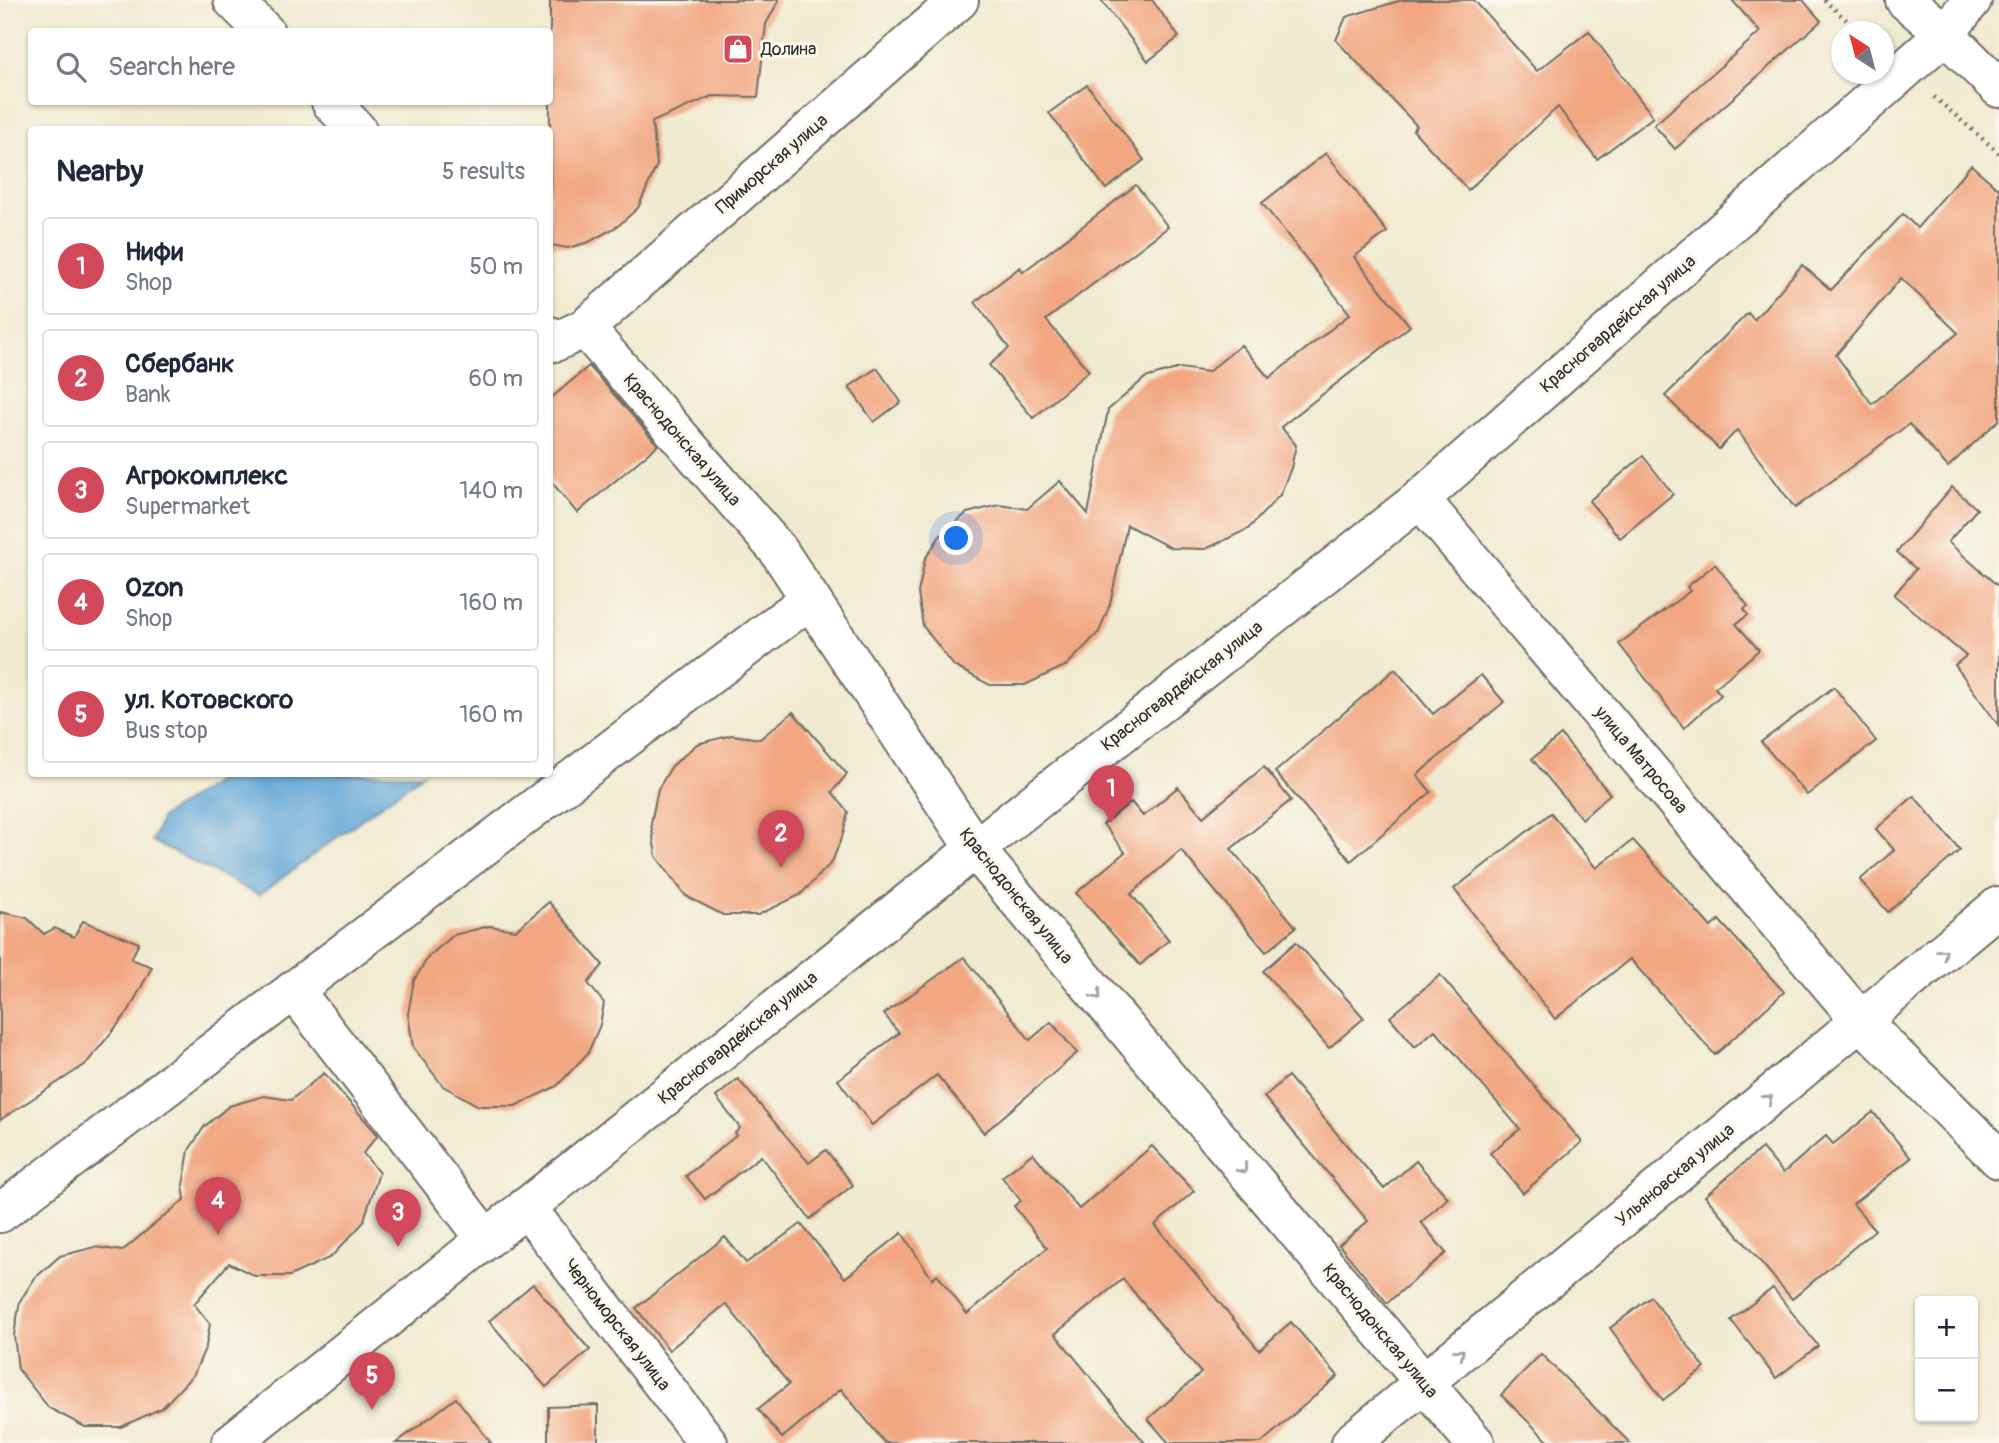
<!DOCTYPE html>
<html lang="en">
<head>
<meta charset="utf-8">
<style>
	:root { --surface:#fff; --page:#f6f6f7; --text:#1f2937; --muted:#747a83; --line:#e0e1e3; --accent:#d1495b }
	body { margin:0; font-family:Pangolin,sans-serif; background:var(--page); color:var(--text) }
	.controls { position:absolute; right:21px; bottom:21px; display:grid; overflow:hidden; border-radius:7px; box-shadow:0 2px 5px #0004 }
	.controls button { width:63px; height:63px; display:grid; place-items:center; padding:0; border:0; border-bottom:2px solid var(--line); background:var(--surface); color:var(--text); font:35px sans-serif }
	.compass { position:absolute; left:1831px; top:21px; width:63px; height:63px; border-radius:50%; background:var(--surface); box-shadow:0 2px 5px #0004; rotate:324deg }
	.you { position:absolute; left:957px; top:539px; width:24px; height:24px; margin:-18px; border:5px solid #fff; border-radius:50%; background:#1a73e8; box-shadow:0 0 0 10px #1a73e833 }
	.badge { display:grid; place-items:center; width:46px; height:46px; border-radius:50%; background:var(--accent); color:#fff; font-size:23px; font-weight:700 }
	.pin { position:absolute; translate:-50% -58px; filter:drop-shadow(0 2px 4px #0008) }
	.pin::after { content:''; position:absolute; top:37px; width:24px; height:21px; background:inherit; clip-path:polygon(0 0,100% 0,50% 100%) }
	.list { margin:0; padding:0; list-style:none }
	h2 { display:flex; justify-content:space-between; align-items:center; height:91px; margin:0; padding:0 28px; font-size:30px }
	h2 small { font-size:23px; font-weight:400; color:var(--muted) }
	.list li { display:grid; grid-template-columns:46px 1fr auto; gap:21px; align-items:center; box-sizing:border-box; height:98px; margin:0 14px 14px; padding:0 14px; border:2px solid var(--line); border-radius:7px }
	.list b { display:block; font-size:26px; white-space:nowrap }
	.list p { margin:0; font-size:23px; white-space:nowrap; color:var(--muted) }
	.list em { font-size:23px; font-style:normal; color:var(--muted) }
	.icon { flex:none; width:38px; height:38px; fill:none; stroke:currentColor; stroke-width:2; stroke-linecap:round; stroke-linejoin:round }
	.map { position:relative; flex:none; width:1999px; height:1443px; overflow:hidden }
	.search { position:absolute; background:var(--surface); box-shadow:0 2px 5px #0004; left:28px; top:28px; width:525px; height:77px; display:flex; align-items:center; gap:18px; box-sizing:border-box; padding:0 24px; border-radius:7px; color:var(--muted); font-size:26px }
	.panel { position:absolute; background:var(--surface); box-shadow:0 2px 5px #0004; left:28px; top:126px; width:525px; height:651px; border-radius:7px }
	.map>svg:first-child { display:block }
</style>
</head>
<body>
<div class="map">
<svg width="1999" height="1443" viewBox="0 0 1999 1443">
	<rect width="100%" height="100%" fill="#fbf7ec"/>
	<filter id="ink" filterUnits="userSpaceOnUse"><feTurbulence type="fractalNoise" baseFrequency=".0143" numOctaves="2"/><feDisplacementMap in="SourceGraphic" scale="14" xChannelSelector="R" yChannelSelector="G"/><feConvolveMatrix kernelMatrix="1 2 1 2 8 2 1 2 1" color-interpolation-filters="sRGB"/></filter>
	<filter id="wash" filterUnits="userSpaceOnUse"><feTurbulence type="fractalNoise" baseFrequency=".00686" numOctaves="4" result="noise"/><feDisplacementMap in="SourceGraphic" scale="28" xChannelSelector="R" yChannelSelector="G"/><feGaussianBlur stdDeviation="1.57" result="paint"/><feColorMatrix in="noise" values="0 0 0 0 0 0 0 0 0 0 0 0 0 0 0 0 0 1.4 0 .05"/><feComposite in="paint" operator="in"/></filter>
	<g filter="url(#wash)">
		<rect width="100%" height="100%" fill="#f0ead0"/>
		<polygon fill="#63a7d8" stroke="#476982" stroke-width="2" points="228,774 423,774 259,895 152,841 162,817"/>
		<g id="blocks">
			<g fill="#f2a782" fill-rule="evenodd">
				<polygon points="550,0 779,0 766,24 758,97 712,96 652,122 657,165 638,208 618,226 589,242 568,248 550,245"/>
				<polygon points="1101,0 1152,0 1179,37 1148,61"/>
				<polygon points="1402,0 1474,0 1537,71 1589,31 1653,117 1597,159 1558,107 1468,190 1413,130 1417,126 1336,40 1346,17"/>
				<polygon points="1732,0 1803,0 1821,21 1675,149 1654,125 1760,32"/>
				<polygon points="1087,85 1144,160 1106,189 1049,113"/>
				<polygon points="1326,153 1387,232 1354,257 1410,326 1281,427 1296,445 1291,468 1280,495 1248,529 1206,549 1171,548 1127,525 1110,604 1099,632 1067,665 1025,685 990,685 954,666 923,626 918,593 925,559 940,536 967,513 999,505 1027,509 1060,481 1088,514 1108,410 1145,378 1180,368 1208,372 1241,345 1269,378 1350,314 1262,203"/>
				<path d="M1971,165L1999,189V420L1948,467L1909,424L1795,508L1737,430L1719,449L1665,396L1748,313L1754,320L1802,265L1831,290L1903,214L1917,228ZM1901,278L1958,333L1872,404L1836,355Z"/>
				<polygon points="1136,185 1168,227 1046,320 1089,371 1033,418 989,365 1009,348 975,302 1020,267 1023,272"/>
				<polygon points="589,366 658,445 577,513 550,480 550,399"/>
				<polygon points="877,368 901,402 874,422 849,387"/>
				<polygon points="1643,456 1673,494 1620,538 1589,501"/>
				<polygon points="1952,487 1977,509 1948,542 1999,587 1999,726 1955,665 1966,656 1894,595 1916,569 1897,552"/>
				<polygon points="1715,564 1748,606 1744,609 1748,615 1736,624 1759,650 1715,688 1721,695 1684,728 1619,644 1690,591 1687,587"/>
				<polygon points="1395,669 1433,714 1481,675 1504,702 1417,775 1431,792 1351,861 1275,772"/>
				<polygon points="1834,687 1876,741 1807,795 1761,742"/>
				<polygon points="793,712 847,774 832,792 848,812 843,834 832,862 800,895 758,915 723,915 686,896 656,856 651,823 658,789 672,766 697,744 732,735 760,739"/>
				<polygon points="1561,735 1610,794 1582,819 1532,759"/>
				<polygon points="1264,767 1291,800 1231,849 1296,927 1266,952 1181,850 1131,894 1169,940 1140,965 1076,893 1125,852 1103,824 1131,802 1143,816 1178,787 1203,817"/>
				<polygon points="1914,796 1960,850 1888,912 1860,880 1894,850 1876,829"/>
				<polygon points="1551,813 1596,868 1633,840 1711,927 1719,920 1784,992 1715,1055 1630,959 1555,1019 1454,889"/>
				<polygon points="549,902 603,965 588,983 604,1003 600,1025 588,1053 557,1086 515,1106 479,1106 443,1086 413,1047 408,1014 414,980 429,956 454,935 489,926 516,930"/>
				<polygon points="0,912 27,918 44,934 55,928 74,937 83,921 139,943 131,959 152,967 128,1012 86,1064 0,1120"/>
				<polygon points="1296,942 1364,1018 1329,1048 1263,971"/>
				<polygon points="964,957 1030,1040 1051,1022 1077,1053 984,1133 937,1075 872,1125 838,1080 899,1033 884,1014"/>
				<polygon points="1440,975 1582,1142 1523,1193 1490,1153 1520,1129 1435,1030 1415,1047 1390,1017"/>
				<polygon points="324,1073 378,1135 363,1153 379,1173 363,1223 331,1257 290,1276 255,1276 229,1263 194,1304 210,1324 206,1346 194,1374 162,1408 121,1427 85,1427 49,1408 18,1369 14,1335 20,1301 35,1278 60,1256 95,1247 122,1251 185,1199 183,1185 189,1150 204,1127 229,1106 264,1096 291,1100"/>
				<polygon points="1288,1076 1384,1189 1416,1161 1448,1198 1421,1222 1446,1253 1387,1303 1339,1245 1368,1221 1264,1097"/>
				<polygon points="738,1079 809,1163 826,1150 853,1185 810,1219 761,1156 705,1199 686,1176 737,1135 735,1133 740,1128 716,1097"/>
				<polygon points="1873,1112 1911,1158 1853,1204 1875,1230 1792,1299 1705,1196 1762,1148 1783,1173 1826,1136 1833,1144"/>
				<polygon points="1152,1146 1194,1191 1155,1225 1259,1350 1291,1322 1338,1376 1261,1443 1169,1443 1148,1419 1201,1373 1123,1279 1055,1334 1145,1443 885,1443 841,1389 782,1438 758,1409 789,1384 726,1304 669,1350 636,1308 725,1237 746,1263 801,1224 845,1278 902,1233 932,1279 937,1274 967,1314 1047,1248 1014,1206 1021,1201 1002,1177 1033,1153 1079,1209"/>
				<polygon points="533,1284 590,1350 546,1387 489,1321"/>
				<polygon points="1773,1288 1818,1346 1776,1378 1731,1320"/>
				<polygon points="1651,1297 1705,1368 1663,1400 1610,1328"/>
				<polygon points="1541,1354 1630,1443 1550,1443 1501,1395"/>
				<polygon points="456,1398 491,1443 396,1443"/>
				<polygon points="598,1405 598,1443 548,1443 548,1407"/>
			</g>
		</g>
	</g>
	<g filter="url(#ink)">
		<use href="#blocks" fill-opacity="0" stroke="#706e65" stroke-width="2"/>
		<g fill="none" stroke-linecap="round" stroke-linejoin="round">
			<g stroke="#706e65" stroke-width="42">
				<g id="minor">
					<polyline points="233,0 265,32"/>
					<polyline points="1905,0 1945,34 1999,88"/>
					<polyline points="331,102 357,130"/>
					<polyline points="585,328 778,550 975,849 1475,1443"/>
					<polyline points="550,336 555,342 585,328 959,0"/>
					<polyline points="1420,499 1861,1021 1999,1159"/>
					<polyline points="294,990 486,1239"/>
					<polyline points="526,1207 708,1443"/>
					<polyline points="0,1213 810,599"/>
					<polyline points="231,1443 975,849 1420,499 1945,34 1972,0"/>
					<polyline points="1351,1443 1999,906"/>
				</g>
			</g>
			<g stroke="#706e65" stroke-width="4.5" stroke-dasharray="2 5" stroke-linecap="butt">
				<polyline points="1824,0 1860,32"/>
				<polyline points="1934,97 1999,153"/>
			</g>
			<use href="#minor" stroke="#fff" stroke-width="38"/>
		</g>
		<defs><path id="oneway-chevron" d="M-2-3.5L2.5 0L-2 3.5" fill="none" stroke-width="1.6" stroke-linecap="round" stroke-linejoin="round" transform="scale(1.75)"/></defs>
		<g stroke="#a0a0a0">
			<use href="#oneway-chevron" transform="translate(1943 953) rotate(-40)"/>
			<use href="#oneway-chevron" transform="translate(1097 995) rotate(50)"/>
			<use href="#oneway-chevron" transform="translate(1768 1099) rotate(-40)"/>
			<use href="#oneway-chevron" transform="translate(1243 1169) rotate(50)"/>
			<use href="#oneway-chevron" transform="translate(1460 1353) rotate(-40)"/>
		</g>
	</g>
	<defs>
		<g id="shop-square" transform="scale(1.575)"><rect x="-9" y="-9" width="18" height="18" rx="4" fill="#d1495b" stroke="#fbf7ec"/><path d="M-5-2.5h2.3a2.7 3.5 0 0 1 5.4 0H5L5.5 6h-11ZM-1.5-2.5h3a1.5 2.3 0 0 0-3 0Z" fill="#fff"/></g>
	</defs>
	<g fill-rule="evenodd">
		<use href="#shop-square" x="738" y="49"/>
	</g>
	<g text-anchor="middle" dominant-baseline="central" stroke-width="6" stroke-linejoin="round" paint-order="stroke">
		<g font-size="18" fill="#2b2b2b" stroke="#fbf7ec" text-anchor="start">
			<text x="761" y="49">Долина</text>
		</g>
		<g font-size="18" fill="#2b2b2b" stroke="#fbf7ec">
			<text transform="translate(772 164) rotate(-41)">Приморская улица</text>
			<text transform="translate(1618 324) rotate(-41)">Красногвардейская улица</text>
			<text transform="translate(682 440) rotate(49)">Краснодонская улица</text>
			<text transform="translate(1182 686) rotate(-38)">Красногвардейская улица</text>
			<text transform="translate(1641 760) rotate(50)">улица Матросова</text>
			<text transform="translate(1016 896) rotate(51)">Краснодонская улица</text>
			<text transform="translate(738 1038) rotate(-39)">Красногвардейская улица</text>
			<text transform="translate(1675 1175) rotate(-40)">Ульяновская улица</text>
			<text transform="translate(617 1325) rotate(52)">Черноморская улица</text>
			<text transform="translate(1380 1331) rotate(50)">Краснодонская улица</text>
		</g>
	</g>
</svg>
<div class="controls">
<button>+</button>
<button>−</button>
</div>
<svg class="compass" viewBox="-18 -18 36 36"><path d="M0-13l5 13h-10z" fill="#e53935"/><path d="M0 13l5-13h-10z" fill="#747a83"/></svg>
<div class="you"></div>
<div class="pin badge" style="left:1111px;top:823px">1</div>
<div class="pin badge" style="left:781px;top:868px">2</div>
<div class="pin badge" style="left:398px;top:1247px">3</div>
<div class="pin badge" style="left:218px;top:1235px">4</div>
<div class="pin badge" style="left:372px;top:1410px">5</div>
<div class="search"><svg class="icon" aria-label="search" viewBox="0 0 24 24"><circle cx="10" cy="10" r="6"/><path d="M15 15l6 6"/></svg>Search here</div>
<section class="panel">
<h2>Nearby<small>5 results</small></h2>
<ul class="list">
<li><span class="badge">1</span><div><b>Нифи</b><p>Shop</p></div><em>50 m</em></li>
<li><span class="badge">2</span><div><b>Сбербанк</b><p>Bank</p></div><em>60 m</em></li>
<li><span class="badge">3</span><div><b>Агрокомплекс</b><p>Supermarket</p></div><em>140 m</em></li>
<li><span class="badge">4</span><div><b>Ozon</b><p>Shop</p></div><em>160 m</em></li>
<li><span class="badge">5</span><div><b>ул. Котовского</b><p>Bus stop</p></div><em>160 m</em></li>
</ul>
</section>
</div>
</body>
</html>
